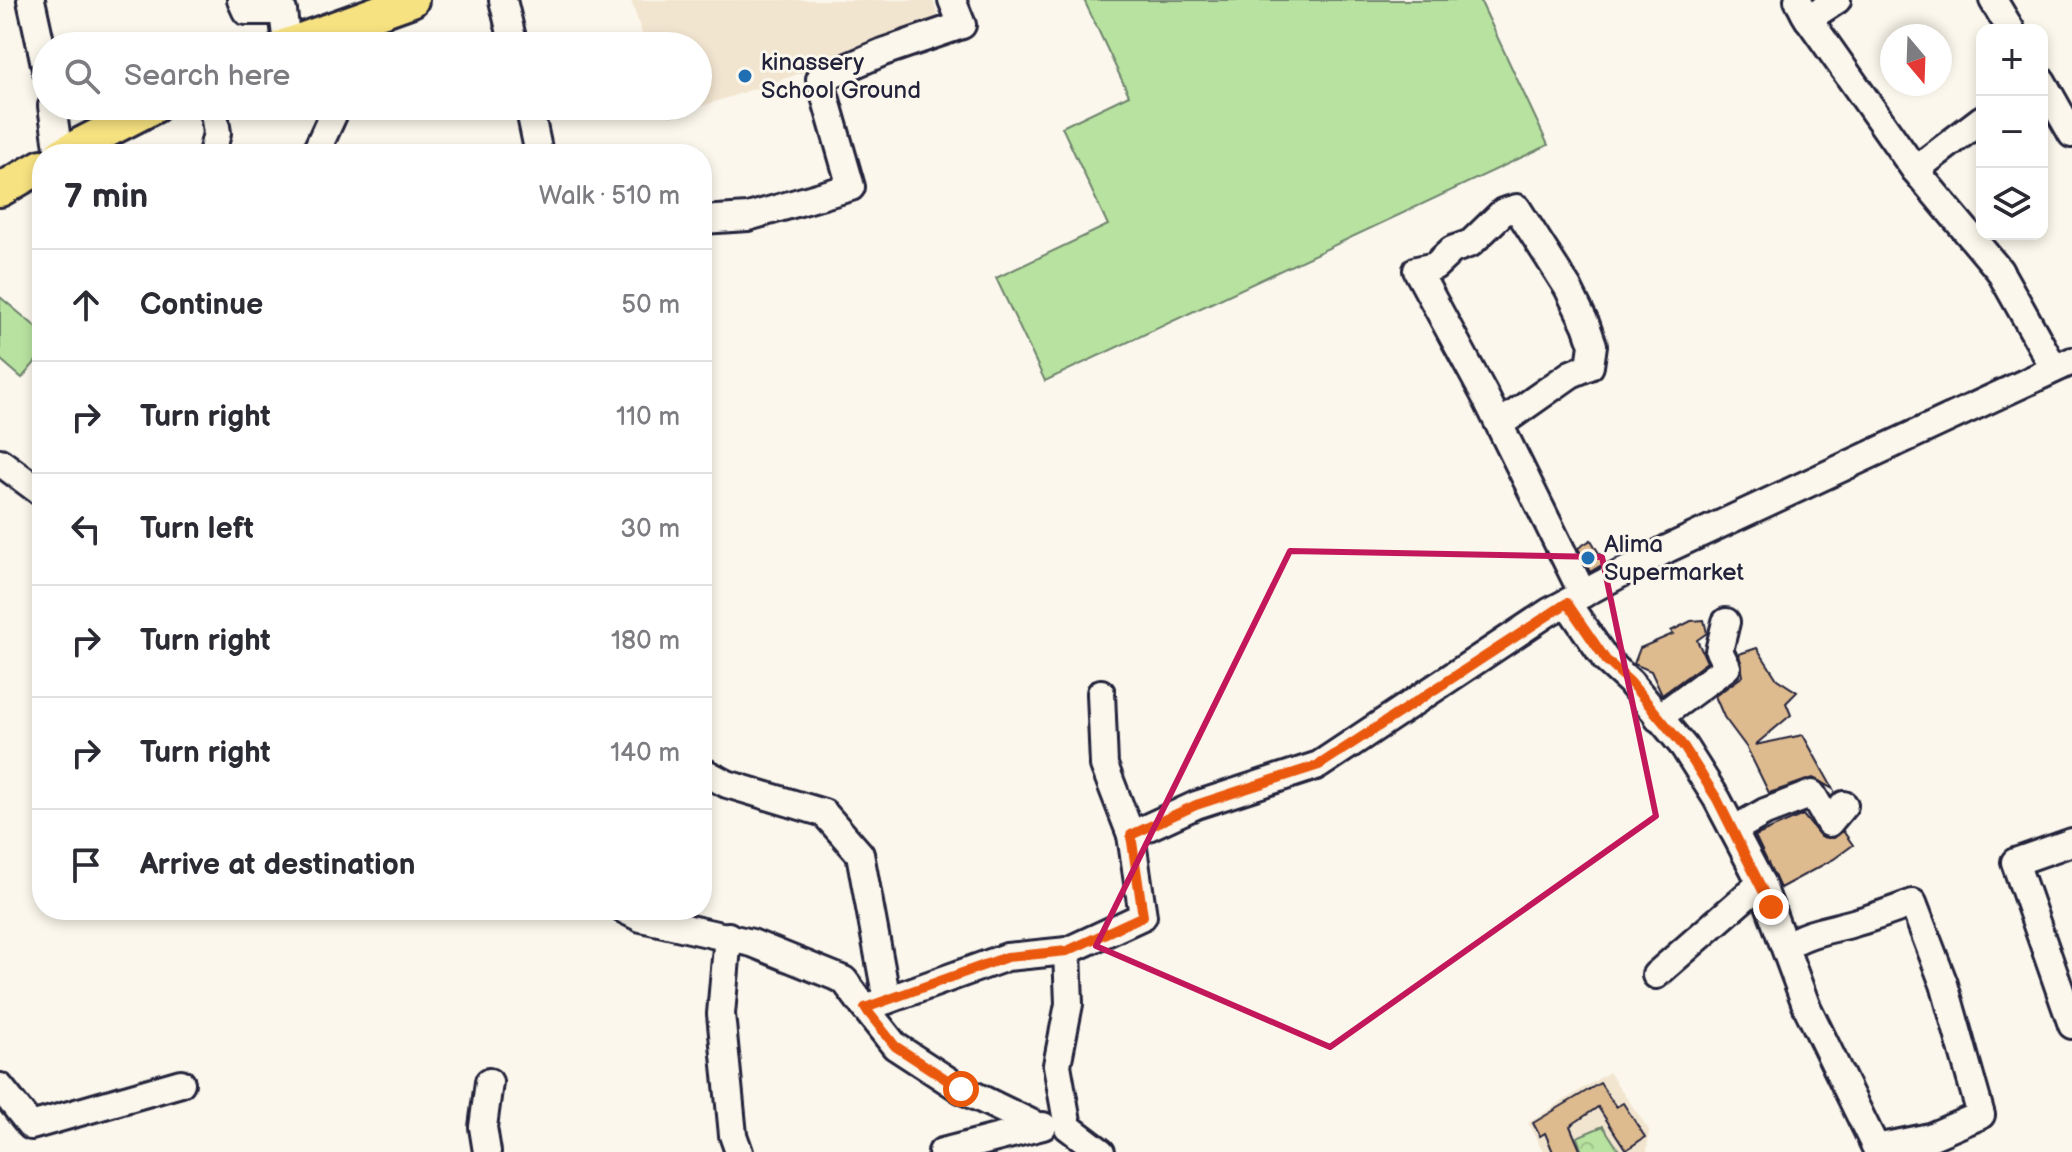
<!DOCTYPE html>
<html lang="en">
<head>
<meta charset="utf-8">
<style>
	:root { --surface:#fff; --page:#f7f7f7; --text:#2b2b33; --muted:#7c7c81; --line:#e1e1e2 }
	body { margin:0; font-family:"Balsamiq Sans",sans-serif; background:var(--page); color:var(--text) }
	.controls { position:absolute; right:24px; top:24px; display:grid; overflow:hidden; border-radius:16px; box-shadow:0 4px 12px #0003 }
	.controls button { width:72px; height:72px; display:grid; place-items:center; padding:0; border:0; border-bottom:2px solid var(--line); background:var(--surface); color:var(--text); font:40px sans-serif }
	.compass { position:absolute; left:1880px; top:24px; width:72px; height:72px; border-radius:50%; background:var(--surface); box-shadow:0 4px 12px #0003; rotate:161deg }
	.stop { position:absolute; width:24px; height:24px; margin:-18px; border:6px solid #ea580c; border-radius:50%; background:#fff }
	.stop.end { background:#ea580c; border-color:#fff; box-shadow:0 2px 8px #0008 }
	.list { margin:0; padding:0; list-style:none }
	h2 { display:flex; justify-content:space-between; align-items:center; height:104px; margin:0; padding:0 32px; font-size:34px }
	h2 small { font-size:26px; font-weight:400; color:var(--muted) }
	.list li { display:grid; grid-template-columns:52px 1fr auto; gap:24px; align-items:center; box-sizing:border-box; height:112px; padding:0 32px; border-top:2px solid var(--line) }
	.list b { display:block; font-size:30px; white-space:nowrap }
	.list em { font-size:26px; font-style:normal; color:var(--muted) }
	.icon { flex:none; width:44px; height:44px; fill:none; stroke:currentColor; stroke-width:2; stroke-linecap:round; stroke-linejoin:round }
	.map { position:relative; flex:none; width:2072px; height:1152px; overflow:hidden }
	.search { position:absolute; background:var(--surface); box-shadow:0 4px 12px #0003; left:32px; top:32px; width:680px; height:88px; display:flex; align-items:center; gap:20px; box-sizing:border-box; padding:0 28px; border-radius:44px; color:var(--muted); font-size:30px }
	.panel { position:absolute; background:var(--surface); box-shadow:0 4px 12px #0003; left:32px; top:144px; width:680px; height:776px; border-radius:32px }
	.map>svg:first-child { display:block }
</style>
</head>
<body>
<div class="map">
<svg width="2072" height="1152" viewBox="0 0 2072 1152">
	<defs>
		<pattern id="forest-crowns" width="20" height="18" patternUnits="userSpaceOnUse" patternTransform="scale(2)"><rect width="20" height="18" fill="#b8e29f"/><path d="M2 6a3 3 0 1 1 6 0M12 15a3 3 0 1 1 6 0" fill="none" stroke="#9ec28a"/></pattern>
	</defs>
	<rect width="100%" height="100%" fill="#fbf7ec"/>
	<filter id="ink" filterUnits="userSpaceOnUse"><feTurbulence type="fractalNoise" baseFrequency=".0125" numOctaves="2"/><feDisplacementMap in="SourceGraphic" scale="16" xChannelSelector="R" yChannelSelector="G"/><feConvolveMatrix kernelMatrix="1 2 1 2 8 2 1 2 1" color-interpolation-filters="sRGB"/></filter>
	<g filter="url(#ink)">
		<g fill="#f2e5d0">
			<polygon points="631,0 933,0 941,26 670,117 666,106 698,106 698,46 646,46"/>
			<polygon points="1609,1072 1649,1130 1647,1152 1543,1152 1528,1123"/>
		</g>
		<g fill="#b8e29f" stroke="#6d826d" stroke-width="2">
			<polygon points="1084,0 1480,0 1548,145 1045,381 996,278 1108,225 1062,127 1129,95"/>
			<polygon points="0,297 42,332 42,354 22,378 0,359"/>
		</g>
		<polygon fill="url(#forest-crowns)" stroke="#6d826d" stroke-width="2" points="1603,1126 1620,1152 1582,1152 1577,1137"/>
		<g fill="#deba8f" stroke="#22223b" stroke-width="2">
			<polygon points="1591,540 1605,563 1590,572 1578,548"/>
			<polygon points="1704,620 1707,633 1697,640 1707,662 1662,695 1651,671 1634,664 1640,648 1673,634 1671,631 1691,621"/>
			<polygon points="1757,648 1777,679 1797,692 1786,703 1791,715 1755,745 1803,735 1833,789 1813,778 1769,793 1747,748 1724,717 1715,696 1743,676 1739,654"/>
			<polygon points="1803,815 1821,837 1834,838 1843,831 1853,845 1834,859 1780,888 1755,836"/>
			<polygon points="1600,1083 1616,1107 1623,1103 1645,1137 1626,1150 1598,1107 1570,1126 1581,1152 1553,1152 1545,1133 1540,1136 1533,1123"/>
		</g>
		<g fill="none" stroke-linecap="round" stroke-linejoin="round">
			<g stroke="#22223b" stroke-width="32">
				<g id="minor">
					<polyline points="31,0 46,69"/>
					<polyline points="241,0 246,11 283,11 287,45"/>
					<polyline points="503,0 514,46"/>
					<polyline points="1798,0 1805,14 1915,170 1999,270 2054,368"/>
					<polyline points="1993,0 2011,30"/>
					<polyline points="1808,19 1837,0"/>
					<polyline points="2042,81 2072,134"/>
					<polyline points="52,106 59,154"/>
					<polyline points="529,106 539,154"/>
					<polyline points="212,154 217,133 213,106"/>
					<polyline points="315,154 337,106"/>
					<polyline points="1915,170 1982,119"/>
					<polyline points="702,220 748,217 851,187 820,79 883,52 962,25 952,0"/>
					<polyline points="1500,424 1571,374 1590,366 1593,345 1586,325 1568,288 1517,208 1503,212 1471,243 1452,250 1435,266 1417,270 1484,394 1583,594"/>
					<polyline points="0,462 42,493"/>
					<path d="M1567,603L1606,660L1630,682L1684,747L1717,799L1761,883L1806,1005L1876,1148L1930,1137L1981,1115L1944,984L1913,903C1894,910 1876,917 1857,922C1832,930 1808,931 1785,947"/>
					<polyline points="1101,693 1104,765 1131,835"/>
					<polyline points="1658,718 1727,667 1719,651 1726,622"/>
					<polyline points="702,771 727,784 824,813 860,854 887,1000"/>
					<polyline points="1733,830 1765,812 1812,794 1829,823 1844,805"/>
					<polyline points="2072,842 2015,862 2072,1025"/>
					<polyline points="625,910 641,918 752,943 844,980 865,1008 1007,957 1067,951 1143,916 1131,835 1196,805 1319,765 1549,612 1667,549 2072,361"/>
					<polyline points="728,936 721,1014 733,1135 739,1152"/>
					<polyline points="1067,951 1069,1004 1057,1065 1068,1127 1101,1152"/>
					<polyline points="1656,975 1761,883"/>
					<polyline points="865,1008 895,1046 961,1089 1037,1126"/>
					<polyline points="0,1087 31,1126 181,1083"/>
					<polyline points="487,1152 483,1127 489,1082"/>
					<polyline points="942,1152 1043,1126"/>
				</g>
			</g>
			<g stroke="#22223b" stroke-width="38">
				<g id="major">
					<polyline points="284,46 412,0"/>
					<polyline points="62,154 155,106"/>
					<polyline points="0,190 42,166"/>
				</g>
			</g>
			<use href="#minor" stroke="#fbf7ec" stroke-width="26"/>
			<use href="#major" stroke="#f7e281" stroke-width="32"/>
		</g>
	</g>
	<g fill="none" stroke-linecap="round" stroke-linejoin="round" filter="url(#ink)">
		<polyline stroke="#ea580c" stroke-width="10" points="961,1089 895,1046 865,1008 1007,957 1067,951 1143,916 1131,835 1196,805 1319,765 1567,603 1606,660 1630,682 1684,747 1717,799 1771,907"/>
	</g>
	<path fill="none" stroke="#c2185b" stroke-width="6" stroke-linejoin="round" d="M1290,551L1602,557L1656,816L1330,1047L1096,946Z"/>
	<g fill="#1f6fb2" stroke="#fbf7ec" stroke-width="3">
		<circle cx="745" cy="76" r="8"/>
		<circle cx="1588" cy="558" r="8"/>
	</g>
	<g text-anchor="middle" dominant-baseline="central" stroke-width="6" stroke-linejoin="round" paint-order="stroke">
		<g font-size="24" fill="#22223b" stroke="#fbf7ec" text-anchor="start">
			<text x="761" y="62">kinassery<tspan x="761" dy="28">School Ground</tspan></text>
			<text x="1604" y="544">Alima<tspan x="1604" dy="28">Supermarket</tspan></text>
		</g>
	</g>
</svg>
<div class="controls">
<button>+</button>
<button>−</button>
<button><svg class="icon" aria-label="layers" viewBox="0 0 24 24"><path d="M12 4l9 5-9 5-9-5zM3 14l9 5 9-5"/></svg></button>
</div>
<svg class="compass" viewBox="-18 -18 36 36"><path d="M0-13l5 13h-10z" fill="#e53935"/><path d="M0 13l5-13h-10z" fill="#7c7c81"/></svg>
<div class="stop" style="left:961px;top:1089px"></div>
<div class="stop end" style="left:1771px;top:907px"></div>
<div class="search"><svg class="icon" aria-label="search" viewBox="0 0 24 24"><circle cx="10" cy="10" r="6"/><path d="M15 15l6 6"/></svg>Search here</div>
<section class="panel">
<h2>7 min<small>Walk · 510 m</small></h2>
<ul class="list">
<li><svg class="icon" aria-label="ahead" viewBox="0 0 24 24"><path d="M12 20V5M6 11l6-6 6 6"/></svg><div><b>Continue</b></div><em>50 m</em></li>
<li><svg class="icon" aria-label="right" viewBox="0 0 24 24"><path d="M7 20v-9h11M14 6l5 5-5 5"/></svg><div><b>Turn right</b></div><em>110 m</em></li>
<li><svg class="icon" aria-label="left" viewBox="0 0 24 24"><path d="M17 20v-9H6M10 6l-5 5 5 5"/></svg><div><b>Turn left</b></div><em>30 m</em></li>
<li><svg class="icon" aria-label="right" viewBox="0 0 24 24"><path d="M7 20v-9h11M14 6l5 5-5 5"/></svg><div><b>Turn right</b></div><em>180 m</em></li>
<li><svg class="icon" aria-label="right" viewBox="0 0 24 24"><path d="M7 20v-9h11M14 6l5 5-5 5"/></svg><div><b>Turn right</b></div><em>140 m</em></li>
<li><svg class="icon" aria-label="arrive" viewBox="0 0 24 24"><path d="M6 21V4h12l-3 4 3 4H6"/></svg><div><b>Arrive at destination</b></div></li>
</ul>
</section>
</div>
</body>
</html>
